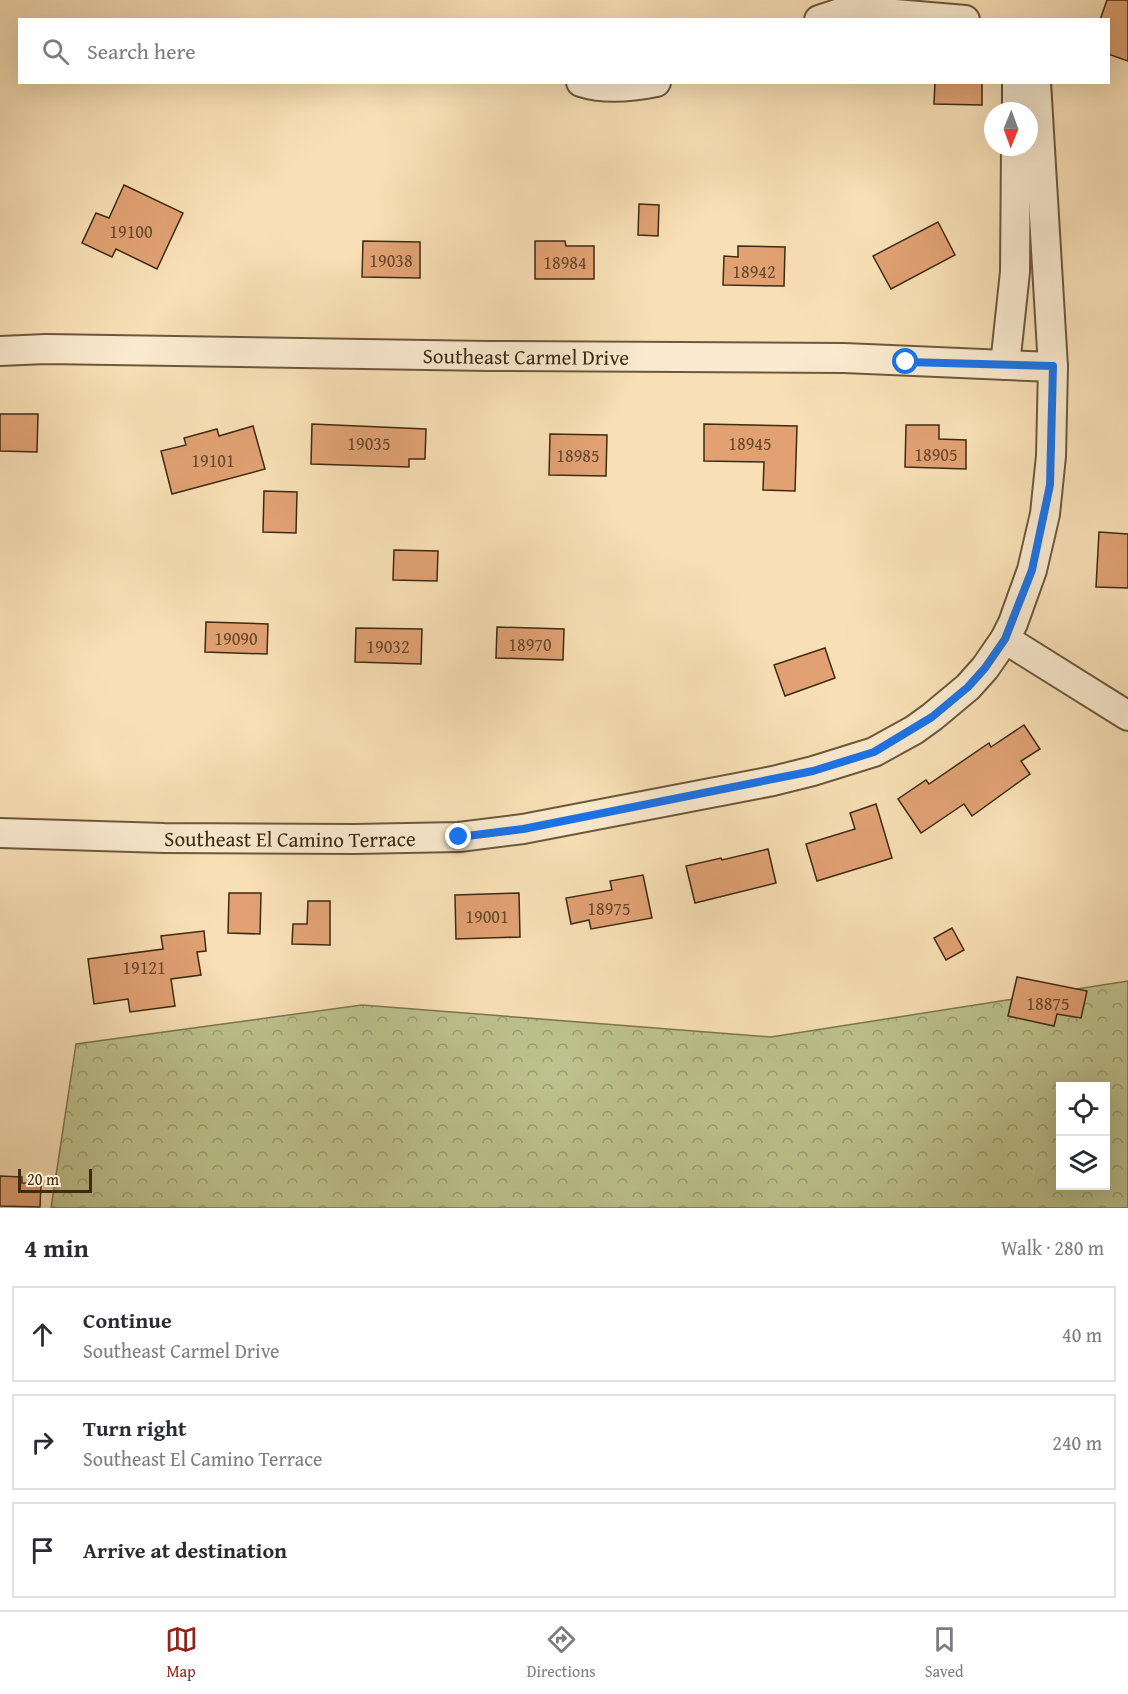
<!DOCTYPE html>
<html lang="en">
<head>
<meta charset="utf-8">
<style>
	:root { --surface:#fff; --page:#f7f7f7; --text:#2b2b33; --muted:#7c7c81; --line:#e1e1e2; --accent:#8f2418 }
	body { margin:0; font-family:"Gentium Book Plus",serif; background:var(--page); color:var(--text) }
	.controls { position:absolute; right:18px; bottom:18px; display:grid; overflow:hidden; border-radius:0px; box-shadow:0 6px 24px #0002 }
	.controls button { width:54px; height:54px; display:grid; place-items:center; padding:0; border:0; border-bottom:2px solid var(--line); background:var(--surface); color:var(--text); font:30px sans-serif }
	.compass { position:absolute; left:984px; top:102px; width:54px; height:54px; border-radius:50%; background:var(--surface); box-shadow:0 6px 24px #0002; rotate:181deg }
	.scale { position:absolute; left:18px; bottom:15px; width:74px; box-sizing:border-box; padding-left:6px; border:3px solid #3d2b13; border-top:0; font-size:16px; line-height:21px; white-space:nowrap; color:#3d2b13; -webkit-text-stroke:4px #faeacf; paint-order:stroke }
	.stop { position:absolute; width:18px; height:18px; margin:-14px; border:4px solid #1a73e8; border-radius:50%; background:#fff }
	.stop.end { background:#1a73e8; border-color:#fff; box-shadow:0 2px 6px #0008 }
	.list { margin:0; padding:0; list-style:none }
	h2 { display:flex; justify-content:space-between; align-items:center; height:78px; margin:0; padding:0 24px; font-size:26px }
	h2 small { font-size:20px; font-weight:400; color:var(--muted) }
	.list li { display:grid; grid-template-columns:39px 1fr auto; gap:18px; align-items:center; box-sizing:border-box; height:96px; margin:0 12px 12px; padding:0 12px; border:2px solid var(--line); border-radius:0px }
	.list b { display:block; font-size:22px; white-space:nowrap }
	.list p { margin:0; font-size:20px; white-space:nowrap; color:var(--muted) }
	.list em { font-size:20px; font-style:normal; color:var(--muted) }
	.icon { flex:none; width:33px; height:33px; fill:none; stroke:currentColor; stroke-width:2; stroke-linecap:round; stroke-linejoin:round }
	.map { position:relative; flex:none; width:1128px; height:1208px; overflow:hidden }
	.search { position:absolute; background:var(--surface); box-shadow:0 6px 24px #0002; left:18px; right:18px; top:18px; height:66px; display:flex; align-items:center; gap:15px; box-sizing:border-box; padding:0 21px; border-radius:0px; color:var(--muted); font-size:22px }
	.sheet { height:402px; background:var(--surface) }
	nav { display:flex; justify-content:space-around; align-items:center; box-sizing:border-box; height:84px; border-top:2px solid var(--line); background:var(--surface); font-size:16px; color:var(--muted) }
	nav a { display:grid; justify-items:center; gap:3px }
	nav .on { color:var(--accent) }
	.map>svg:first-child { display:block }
</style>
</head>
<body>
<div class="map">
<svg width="1128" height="1208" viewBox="0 0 1128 1208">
	<defs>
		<pattern id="forest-crowns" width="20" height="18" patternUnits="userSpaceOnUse" patternTransform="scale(1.5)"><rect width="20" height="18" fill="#bdc28d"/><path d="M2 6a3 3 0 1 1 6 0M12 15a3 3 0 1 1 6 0" fill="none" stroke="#9b9e72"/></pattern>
	</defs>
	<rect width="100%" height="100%" fill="#f8dfb5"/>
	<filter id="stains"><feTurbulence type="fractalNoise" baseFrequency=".00333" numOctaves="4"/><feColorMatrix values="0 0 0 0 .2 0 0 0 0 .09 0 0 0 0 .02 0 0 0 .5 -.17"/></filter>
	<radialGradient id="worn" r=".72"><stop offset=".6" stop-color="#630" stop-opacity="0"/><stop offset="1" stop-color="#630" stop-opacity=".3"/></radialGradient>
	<path fill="url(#forest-crowns)" stroke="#7d7650" stroke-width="1.5" fill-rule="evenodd" d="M1128,981V1208H51L76,1044L362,1005L771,1037ZM1060,1086H1106V1186H1060Z"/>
	<g fill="#e1a173" stroke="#3d2b13" stroke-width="1.5">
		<polygon points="1107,0 1128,0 1128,61 1108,54 1108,20 1100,20"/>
		<polygon points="935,82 982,82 982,105 934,104"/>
		<polygon points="124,185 183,213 157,269 116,249 112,257 82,243 96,213 109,218"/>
		<polygon points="639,204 659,205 658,236 638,235"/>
		<polygon points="938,222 955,255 891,289 873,256"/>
		<polygon points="363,241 420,242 420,278 362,277"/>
		<polygon points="535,241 565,241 566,246 594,246 594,279 535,279"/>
		<polygon points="738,246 785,247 784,286 723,285 724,256 738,257"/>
		<polygon points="0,414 38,414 37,452 0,451"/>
		<polygon points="312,424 426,429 425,459 409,459 409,467 311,464"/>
		<polygon points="704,424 797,426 795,491 763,490 764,462 704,461"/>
		<polygon points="906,425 939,425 939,439 966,440 966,469 905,467"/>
		<polygon points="253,426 265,469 172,494 161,451 186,445 184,438 217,429 219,436"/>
		<polygon points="550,434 607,435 606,476 549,475"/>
		<polygon points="264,491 297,492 296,533 263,532"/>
		<polygon points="1099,532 1128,534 1128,588 1096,587"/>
		<polygon points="394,550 438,551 437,581 393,580"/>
		<polygon points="206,622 268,624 267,654 205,652"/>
		<polygon points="497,627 564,629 563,660 496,658"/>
		<polygon points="356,628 422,629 421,664 355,662"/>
		<polygon points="825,648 835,678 785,696 774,665"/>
		<polygon points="1024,725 1040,749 1021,761 1030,774 972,816 964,804 921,833 898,799 926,780 929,784 989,743 991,747"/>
		<polygon points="876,804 892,858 817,881 806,844 855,829 850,813"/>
		<polygon points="768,849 776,883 695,903 686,866 721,858 722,860"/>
		<polygon points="643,875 652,918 591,929 589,920 571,924 566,898 612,890 610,881"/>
		<polygon points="229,893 261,893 260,934 228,933"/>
		<polygon points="519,893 520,937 456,939 455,895"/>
		<polygon points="308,901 330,901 330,945 292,944 293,924 307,924"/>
		<polygon points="952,928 964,950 946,960 934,938"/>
		<polygon points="204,931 206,951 197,952 201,975 171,979 175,1006 130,1012 128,999 94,1004 88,959 163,949 161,936"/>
		<polygon points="1017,977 1087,991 1081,1018 1057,1014 1054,1026 1008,1016"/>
		<polygon points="0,1176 22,1177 22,1183 41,1184 40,1207 0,1206"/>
	</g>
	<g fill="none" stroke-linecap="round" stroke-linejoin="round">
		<g stroke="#6c583c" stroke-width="32">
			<g id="minor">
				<polyline points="819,20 849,10 965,20"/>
				<path d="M581,82C605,90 632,87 656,82"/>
				<polyline points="1017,111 1017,82"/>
				<path id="s1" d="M0,351L46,349L489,356L844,358L1053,367"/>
				<polyline points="1005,365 1015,272 1016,147"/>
				<polyline points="1005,639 1128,716"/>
				<path id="s2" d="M0,833L164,838L354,839L459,837L523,829L773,781L813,771L874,752L914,730L932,717L968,687L985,668L1005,639L1013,623L1032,570L1045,514L1051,456L1053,367L1036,82"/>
			</g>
		</g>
		<use href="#minor" stroke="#faeacf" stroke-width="28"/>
	</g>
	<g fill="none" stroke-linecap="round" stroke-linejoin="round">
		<polyline stroke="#1a73e8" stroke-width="8" points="459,837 523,829 813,771 874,752 932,717 968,687 985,668 1005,639 1032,570 1050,485 1053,366 906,362"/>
	</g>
	<g text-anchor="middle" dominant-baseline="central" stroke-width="4.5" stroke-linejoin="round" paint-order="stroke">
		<g font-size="18" fill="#66482b">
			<text x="131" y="231">19100</text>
			<text x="391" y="260">19038</text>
			<text x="565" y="262">18984</text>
			<text x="754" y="271">18942</text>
			<text x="369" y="443">19035</text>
			<text x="750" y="443">18945</text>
			<text x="936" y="454">18905</text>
			<text x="578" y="455">18985</text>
			<text x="213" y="460">19101</text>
			<text x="236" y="638">19090</text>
			<text x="530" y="644">18970</text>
			<text x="388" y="646">19032</text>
			<text x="609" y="908">18975</text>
			<text x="487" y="916">19001</text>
			<text x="144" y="967">19121</text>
			<text x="1048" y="1003">18875</text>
		</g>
		<g font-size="21" fill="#3d2b13" stroke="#faeacf">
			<text stroke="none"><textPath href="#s1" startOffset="526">Southeast Carmel Drive</textPath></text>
			<text stroke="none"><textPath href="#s2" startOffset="290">Southeast El Camino Terrace</textPath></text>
		</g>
	</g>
	<rect width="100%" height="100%" filter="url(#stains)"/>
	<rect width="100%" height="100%" fill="url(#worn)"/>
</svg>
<div class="controls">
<button><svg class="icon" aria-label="locate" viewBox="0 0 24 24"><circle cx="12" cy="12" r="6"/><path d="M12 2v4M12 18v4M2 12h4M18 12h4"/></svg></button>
<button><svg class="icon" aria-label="layers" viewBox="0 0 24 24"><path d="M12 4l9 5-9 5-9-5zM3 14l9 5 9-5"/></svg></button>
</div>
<svg class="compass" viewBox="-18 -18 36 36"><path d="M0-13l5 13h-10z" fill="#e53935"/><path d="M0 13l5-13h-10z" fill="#7c7c81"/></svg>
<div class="scale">20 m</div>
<div class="stop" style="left:906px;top:362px"></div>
<div class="stop end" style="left:459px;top:837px"></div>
<div class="search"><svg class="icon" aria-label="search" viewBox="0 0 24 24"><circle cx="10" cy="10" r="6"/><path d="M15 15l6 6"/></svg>Search here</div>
</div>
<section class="sheet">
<h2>4 min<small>Walk · 280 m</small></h2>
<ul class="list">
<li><svg class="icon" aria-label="ahead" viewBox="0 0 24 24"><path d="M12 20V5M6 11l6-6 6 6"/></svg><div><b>Continue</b><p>Southeast Carmel Drive</p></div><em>40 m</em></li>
<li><svg class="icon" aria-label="right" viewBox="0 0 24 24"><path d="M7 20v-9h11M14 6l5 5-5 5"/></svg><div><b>Turn right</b><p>Southeast El Camino Terrace</p></div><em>240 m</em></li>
<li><svg class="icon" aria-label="arrive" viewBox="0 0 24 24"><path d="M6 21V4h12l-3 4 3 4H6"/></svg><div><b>Arrive at destination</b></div></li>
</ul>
</section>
<nav>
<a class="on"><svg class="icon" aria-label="map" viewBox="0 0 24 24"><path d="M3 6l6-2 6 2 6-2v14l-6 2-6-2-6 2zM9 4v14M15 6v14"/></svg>Map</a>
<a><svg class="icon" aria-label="directions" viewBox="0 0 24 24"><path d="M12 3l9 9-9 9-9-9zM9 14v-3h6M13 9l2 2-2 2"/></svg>Directions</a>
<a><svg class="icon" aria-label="saved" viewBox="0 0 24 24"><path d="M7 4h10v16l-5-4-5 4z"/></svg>Saved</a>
</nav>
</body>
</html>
